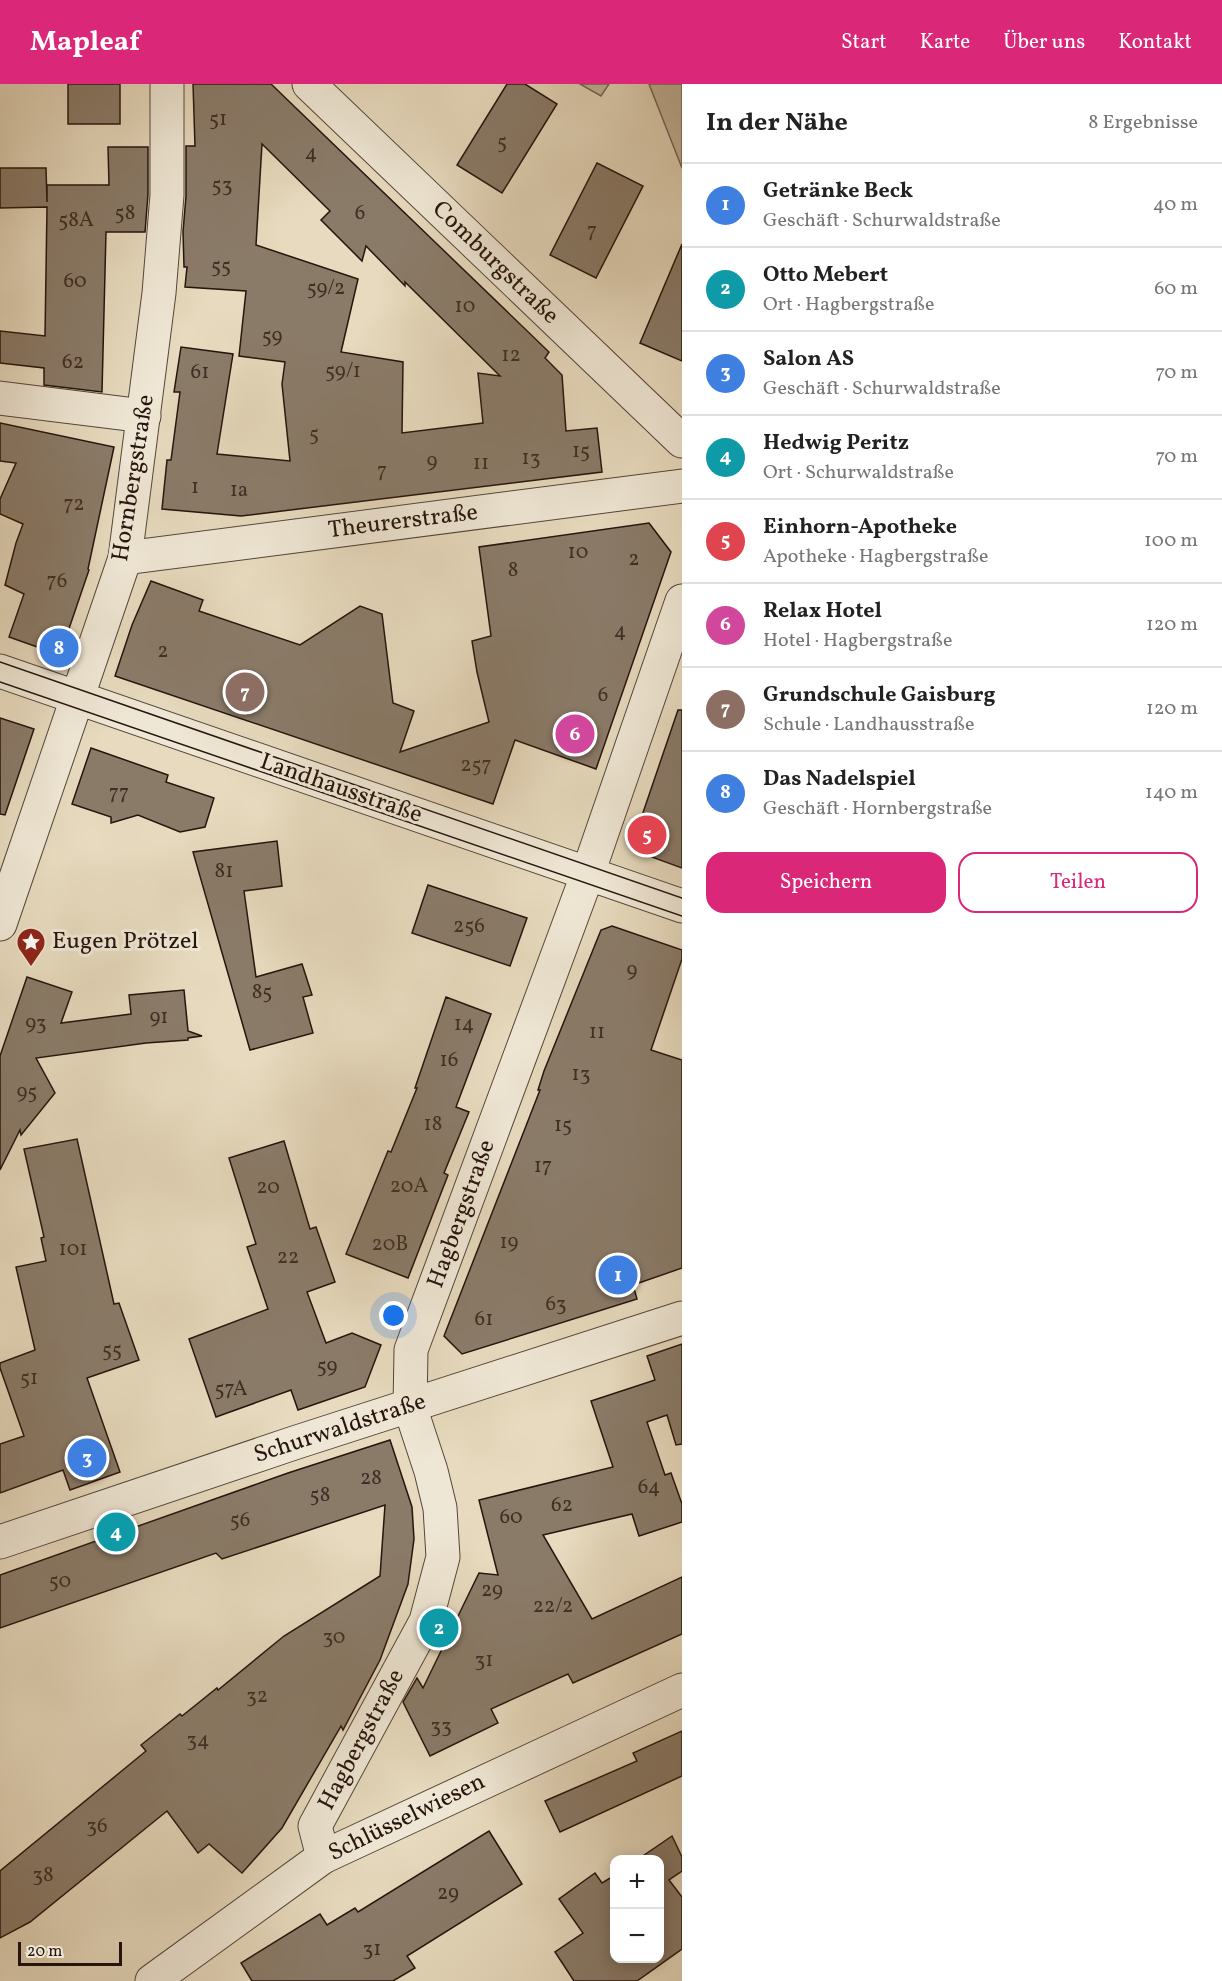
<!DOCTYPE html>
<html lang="de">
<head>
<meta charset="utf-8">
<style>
	:root { --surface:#fff; --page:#f6f6f6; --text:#222; --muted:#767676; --line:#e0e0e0; --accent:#db2777 }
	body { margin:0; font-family:Vollkorn,serif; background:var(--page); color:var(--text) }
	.controls { position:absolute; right:18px; bottom:18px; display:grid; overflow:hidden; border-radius:12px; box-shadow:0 3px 15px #0003 }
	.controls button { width:54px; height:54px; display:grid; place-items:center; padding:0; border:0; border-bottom:2px solid var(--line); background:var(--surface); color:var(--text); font:30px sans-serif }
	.scale { position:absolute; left:18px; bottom:15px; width:104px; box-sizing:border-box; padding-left:6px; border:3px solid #26140d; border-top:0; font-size:16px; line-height:21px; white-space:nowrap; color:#26140d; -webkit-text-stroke:4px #efe7d5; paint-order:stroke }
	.you { position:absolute; left:394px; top:1232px; width:21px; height:21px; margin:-15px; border:4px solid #fff; border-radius:50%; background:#1a73e8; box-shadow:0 0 0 9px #1a73e833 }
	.badge { display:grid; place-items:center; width:39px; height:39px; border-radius:50%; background:var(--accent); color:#fff; font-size:20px; font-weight:700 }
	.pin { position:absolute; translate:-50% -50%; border:3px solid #fff; box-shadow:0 2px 6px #0006 }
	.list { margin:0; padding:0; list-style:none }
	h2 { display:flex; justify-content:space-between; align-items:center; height:78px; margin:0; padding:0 24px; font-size:26px }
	h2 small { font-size:20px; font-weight:400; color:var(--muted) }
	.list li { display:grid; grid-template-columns:39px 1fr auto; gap:18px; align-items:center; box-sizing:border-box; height:84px; padding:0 24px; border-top:2px solid var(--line) }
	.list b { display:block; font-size:22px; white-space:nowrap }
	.list p { margin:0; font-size:20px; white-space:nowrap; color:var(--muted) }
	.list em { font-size:20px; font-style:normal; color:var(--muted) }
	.actions { display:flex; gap:12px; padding:18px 24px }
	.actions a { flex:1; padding:14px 0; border:2px solid var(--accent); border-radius:18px; text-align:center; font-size:21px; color:var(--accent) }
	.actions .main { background:var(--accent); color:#fff }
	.map { position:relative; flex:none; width:682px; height:1897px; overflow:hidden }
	header { display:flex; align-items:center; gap:36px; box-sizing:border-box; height:84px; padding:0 30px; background:var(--accent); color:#fff }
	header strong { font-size:28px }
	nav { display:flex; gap:33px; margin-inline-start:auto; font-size:21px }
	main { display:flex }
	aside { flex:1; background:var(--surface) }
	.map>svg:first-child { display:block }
</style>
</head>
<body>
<header>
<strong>Mapleaf</strong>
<nav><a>Start</a><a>Karte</a><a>Über uns</a><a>Kontakt</a></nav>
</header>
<main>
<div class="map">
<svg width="682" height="1897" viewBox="0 0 682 1897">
	<rect width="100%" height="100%" fill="#e7dabe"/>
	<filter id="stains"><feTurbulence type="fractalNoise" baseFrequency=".00333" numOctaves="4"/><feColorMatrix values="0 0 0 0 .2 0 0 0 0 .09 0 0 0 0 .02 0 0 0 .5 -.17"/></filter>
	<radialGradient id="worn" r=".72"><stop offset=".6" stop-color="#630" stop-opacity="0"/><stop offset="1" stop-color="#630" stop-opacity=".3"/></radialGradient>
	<g fill="#c6b8a0" stroke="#766656" stroke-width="1.5">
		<polygon points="580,0 609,0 601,12"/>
		<polygon points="649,0 682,0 682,84"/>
	</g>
	<g fill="#8a7b69" stroke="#26140d" stroke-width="1.5" fill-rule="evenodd">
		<rect x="68" y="0" width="52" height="40"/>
		<path d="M193,0H271L549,268L545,274L562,291L566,347L597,344L602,388L241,432L162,425L167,376H171L180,308H174L181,263L233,270L217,370L290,377L282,300L285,278L239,272L246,207L185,203L187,183H184L183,148L186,112V62H195ZM262,60L330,127L321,136L362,177L366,162L405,202V198L500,292L478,289L483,339L402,349L403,278L341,268L358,195L256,161Z"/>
		<polygon points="507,0 525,0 557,20 502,109 457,81"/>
		<polygon points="108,63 148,63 148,110 145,148 106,148 102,308 44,301 44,284 0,279 0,247 45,252 47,123 0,124 0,84 46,84 47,118 47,101 109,101"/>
		<polygon points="597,79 643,102 596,194 550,171"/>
		<polygon points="682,160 682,277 640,259"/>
		<polygon points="0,339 114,363 88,485 89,486 60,571 9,553 24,510 5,501 16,459 23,440 0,430 0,415 16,379 0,377"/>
		<polygon points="649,439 671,468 596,685 515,656 493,720 115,592 132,541 151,497 203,516 199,527 300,561 360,522 382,530 393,619 414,627 400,668 489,638 477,588 472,557 491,552 479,463"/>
		<polygon points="678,626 682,626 682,784 638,768 633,758"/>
		<polygon points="0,634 34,645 5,731 0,730"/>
		<polygon points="91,664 168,691 166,698 214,714 205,743 180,748 138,731 111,739 111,733 72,720"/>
		<polygon points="277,757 282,802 244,807 256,893 302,880 312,911 303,913 313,949 250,966 193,768"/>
		<polygon points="428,801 527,834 510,882 412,849"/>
		<polygon points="612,842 682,866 682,875 651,966 682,976 682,1184 633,1201 637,1215 462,1270 444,1252 540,1006 538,1006 544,987 601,846"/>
		<polygon points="27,893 72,908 61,939 131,930 129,911 184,906 188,947 202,952 188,954 188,956 146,959 36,974 55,1009 21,1051 20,1046 0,1086 0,972"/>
		<polygon points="446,913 491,930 456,1023 469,1028 444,1089 448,1091 408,1194 346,1170 388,1067 391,1068 417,1004 415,1004"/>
		<polygon points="77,1055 114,1220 119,1219 139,1276 87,1294 120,1388 70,1406 63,1386 0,1409 0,1360 24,1352 0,1284 0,1279 35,1266 16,1183 46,1177 41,1154 44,1153 24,1065"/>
		<polygon points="284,1057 310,1145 316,1143 335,1198 307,1208 326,1259 352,1249 381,1261 365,1303 298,1326 291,1306 216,1333 189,1255 268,1225 247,1163 256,1160 229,1074"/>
		<polygon points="682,1260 682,1360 676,1361 667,1331 647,1338 665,1391 671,1389 682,1420 682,1438 639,1452 632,1430 543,1451 592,1535 682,1493 682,1550 573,1599 568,1590 491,1625 498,1639 430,1672 403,1618 417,1594 423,1604 479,1489 498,1491 479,1416 613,1383 591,1317 655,1296 647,1272"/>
		<polygon points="390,1356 412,1423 414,1455 408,1500 380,1576 343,1646 341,1642 282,1744 242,1789 209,1760 198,1769 167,1727 30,1838 0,1854 0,1787 146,1667 141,1661 180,1630 182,1632 217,1604 218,1606 284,1552 380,1492 385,1421 222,1475 216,1469 0,1544 0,1491 288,1389"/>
		<polygon points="682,1647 682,1692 560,1748 545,1717 637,1677 633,1669"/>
		<polygon points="489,1747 522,1800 407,1872 415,1884 393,1897 252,1897 241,1879 320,1830 327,1841 355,1824 358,1828"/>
		<polygon points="672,1752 682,1773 682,1787 669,1796 682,1813 682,1865 637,1897 574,1897 555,1868 583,1849 559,1815 595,1789 602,1799 615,1791 615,1875 660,1875 660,1776 637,1776"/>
	</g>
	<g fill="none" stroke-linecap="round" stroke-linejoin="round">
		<g stroke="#564639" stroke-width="35">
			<g id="minor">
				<polyline points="309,0 682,357"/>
				<polyline points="0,314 144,332"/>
				<polyline points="125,474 682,402"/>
				<polyline points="0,587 682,822"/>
				<polyline points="0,840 125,474 159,209 167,111 167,0"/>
				<polyline points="0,1458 294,1359 682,1234"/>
				<polyline points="323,1773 315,1742 426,1537 443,1473 440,1424 431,1387 410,1323 411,1266 588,789 682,517"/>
				<polyline points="152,1897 323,1773 682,1606"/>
			</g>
		</g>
		<use href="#minor" stroke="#efe7d5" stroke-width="33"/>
		<g stroke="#26140d" stroke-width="1.5">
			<polyline points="0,578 682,814"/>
			<polyline points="0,598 682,832"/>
		</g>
	</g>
	<defs>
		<g id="sight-pin" transform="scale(1.5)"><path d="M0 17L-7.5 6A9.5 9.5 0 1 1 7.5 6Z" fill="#8f2418" stroke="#efe7d5"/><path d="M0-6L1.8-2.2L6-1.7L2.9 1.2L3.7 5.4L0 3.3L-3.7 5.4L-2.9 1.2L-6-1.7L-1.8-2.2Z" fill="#fff"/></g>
	</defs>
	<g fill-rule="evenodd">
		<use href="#sight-pin" x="31" y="858"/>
	</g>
	<g text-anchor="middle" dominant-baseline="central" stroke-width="6" stroke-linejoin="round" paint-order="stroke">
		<g font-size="21" fill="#3f2e24">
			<text x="218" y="35">51</text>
			<text x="502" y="58">5</text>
			<text x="311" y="69">4</text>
			<text x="222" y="101">53</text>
			<text x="125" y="129">58</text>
			<text x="360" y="129">6</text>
			<text x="76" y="136">58A</text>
			<text x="592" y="147">7</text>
			<text x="221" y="182">55</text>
			<text x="75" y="197">60</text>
			<text x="326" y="204">59/2</text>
			<text x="465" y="222">10</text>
			<text x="272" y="252">59</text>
			<text x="511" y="271">12</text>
			<text x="73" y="278">62</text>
			<text x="343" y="287">59/1</text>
			<text x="200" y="288">61</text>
			<text x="314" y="350">5</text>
			<text x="581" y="367">15</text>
			<text x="531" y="374">13</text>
			<text x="432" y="377">9</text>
			<text x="481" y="379">11</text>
			<text x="382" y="387">7</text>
			<text x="195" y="403">1</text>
			<text x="239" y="406">1a</text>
			<text x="74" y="420">72</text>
			<text x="578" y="468">10</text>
			<text x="634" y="475">2</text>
			<text x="513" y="486">8</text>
			<text x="57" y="497">76</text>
			<text x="620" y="547">4</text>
			<text x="163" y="567">2</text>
			<text x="603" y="611">6</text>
			<text x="476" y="681">257</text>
			<text x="119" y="709">77</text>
			<text x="224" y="787">81</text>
			<text x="469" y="842">256</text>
			<text x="632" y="886">9</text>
			<text x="262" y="908">85</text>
			<text x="159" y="933">91</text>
			<text x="36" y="939">93</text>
			<text x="464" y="940">14</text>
			<text x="597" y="948">11</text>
			<text x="449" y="976">16</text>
			<text x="581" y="990">13</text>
			<text x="27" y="1008">95</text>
			<text x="433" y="1040">18</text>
			<text x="563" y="1041">15</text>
			<text x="543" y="1082">17</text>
			<text x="409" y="1102">20A</text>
			<text x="268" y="1103">20</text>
			<text x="509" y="1158">19</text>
			<text x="390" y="1160">20B</text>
			<text x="73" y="1165">101</text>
			<text x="288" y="1173">22</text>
			<text x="556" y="1220">63</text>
			<text x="484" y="1235">61</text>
			<text x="112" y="1266">55</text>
			<text x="327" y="1282">59</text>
			<text x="29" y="1294">51</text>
			<text x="231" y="1305">57A</text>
			<text x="371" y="1394">28</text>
			<text x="649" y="1403">64</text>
			<text x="320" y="1411">58</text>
			<text x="562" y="1421">62</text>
			<text x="511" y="1433">60</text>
			<text x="240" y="1436">56</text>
			<text x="60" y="1497">50</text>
			<text x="492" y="1506">29</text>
			<text x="553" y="1522">22/2</text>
			<text x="334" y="1553">30</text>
			<text x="484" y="1576">31</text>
			<text x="257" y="1612">32</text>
			<text x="441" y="1642">33</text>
			<text x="198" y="1656">34</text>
			<text x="97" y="1742">36</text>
			<text x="43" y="1791">38</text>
			<text x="448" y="1809">29</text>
			<text x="372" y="1865">31</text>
		</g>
		<g font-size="24" fill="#26140d" stroke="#efe7d5">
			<text transform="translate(495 179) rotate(44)">Comburgstraße</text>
			<text transform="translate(134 394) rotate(-81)">Hornbergstraße</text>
			<text transform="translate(403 438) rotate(-7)">Theurerstraße</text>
			<text transform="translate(341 705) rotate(19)">Landhausstraße</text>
			<text transform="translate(462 1130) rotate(-70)">Hagbergstraße</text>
			<text transform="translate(340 1345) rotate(-18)">Schurwaldstraße</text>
			<text transform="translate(362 1656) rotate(-62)">Hagbergstraße</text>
			<text transform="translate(407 1734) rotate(-26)">Schlüsselwiesen</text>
		</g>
		<g font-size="24" fill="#26140d" stroke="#efe7d5" text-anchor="start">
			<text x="52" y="858">Eugen Prötzel</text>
		</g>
	</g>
	<rect width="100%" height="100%" filter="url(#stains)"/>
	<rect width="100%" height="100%" fill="url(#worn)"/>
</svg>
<div class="controls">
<button>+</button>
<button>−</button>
</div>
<div class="scale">20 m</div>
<div class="you"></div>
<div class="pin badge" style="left:618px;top:1191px;background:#3f7fe0">1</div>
<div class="pin badge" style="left:439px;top:1544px;background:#0f9aa8">2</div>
<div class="pin badge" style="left:87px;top:1374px;background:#3f7fe0">3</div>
<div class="pin badge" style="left:116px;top:1448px;background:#0f9aa8">4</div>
<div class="pin badge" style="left:647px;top:751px;background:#e0444e">5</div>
<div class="pin badge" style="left:575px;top:650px;background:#d1479c">6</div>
<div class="pin badge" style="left:245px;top:608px;background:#8d6e63">7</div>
<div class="pin badge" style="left:59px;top:564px;background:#3f7fe0">8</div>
</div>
<aside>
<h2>In der Nähe<small>8 Ergebnisse</small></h2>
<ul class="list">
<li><span class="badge" style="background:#3f7fe0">1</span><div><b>Getränke Beck</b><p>Geschäft · Schurwaldstraße</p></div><em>40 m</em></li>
<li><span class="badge" style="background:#0f9aa8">2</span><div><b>Otto Mebert</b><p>Ort · Hagbergstraße</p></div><em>60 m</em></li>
<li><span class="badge" style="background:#3f7fe0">3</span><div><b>Salon AS</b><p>Geschäft · Schurwaldstraße</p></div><em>70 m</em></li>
<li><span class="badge" style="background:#0f9aa8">4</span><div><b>Hedwig Peritz</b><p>Ort · Schurwaldstraße</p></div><em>70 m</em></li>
<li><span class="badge" style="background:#e0444e">5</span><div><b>Einhorn-Apotheke</b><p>Apotheke · Hagbergstraße</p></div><em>100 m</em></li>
<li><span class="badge" style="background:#d1479c">6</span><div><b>Relax Hotel</b><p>Hotel · Hagbergstraße</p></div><em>120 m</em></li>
<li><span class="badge" style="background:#8d6e63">7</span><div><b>Grundschule Gaisburg</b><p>Schule · Landhausstraße</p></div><em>120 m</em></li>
<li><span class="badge" style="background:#3f7fe0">8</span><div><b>Das Nadelspiel</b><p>Geschäft · Hornbergstraße</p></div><em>140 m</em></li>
</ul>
<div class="actions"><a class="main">Speichern</a><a>Teilen</a></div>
</aside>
</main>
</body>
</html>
